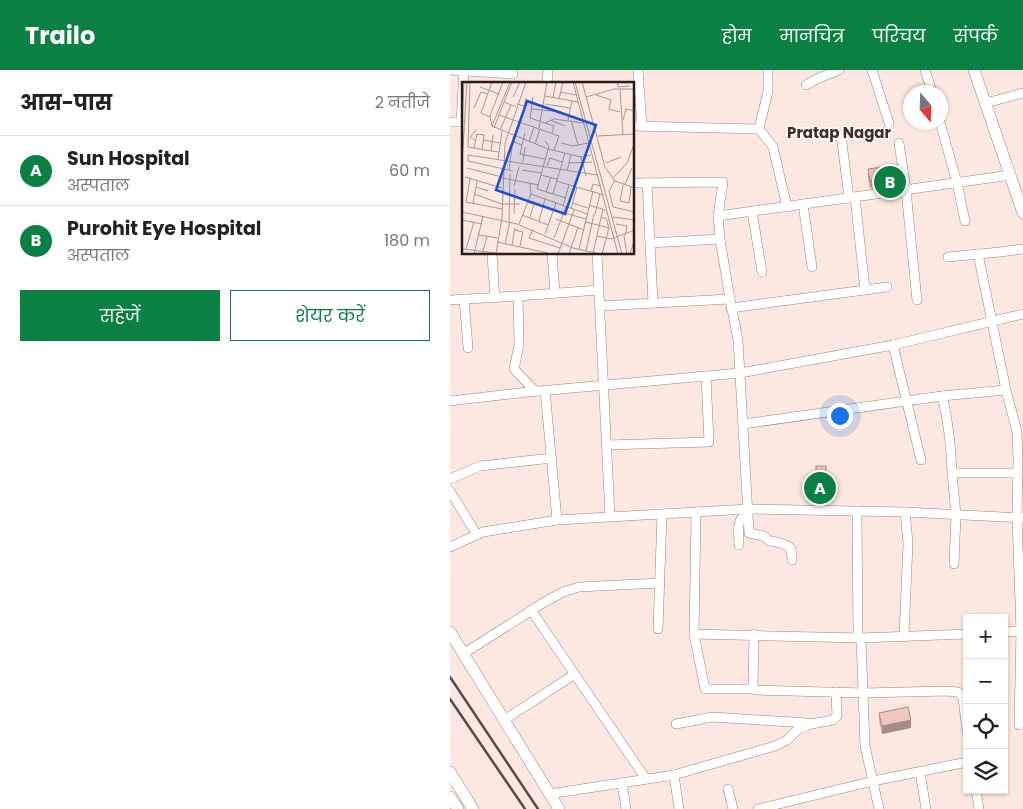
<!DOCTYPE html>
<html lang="hi">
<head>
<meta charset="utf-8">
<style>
	:root { --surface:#fff; --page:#f6f6f6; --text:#222; --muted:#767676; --line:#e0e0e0; --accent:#0b8043 }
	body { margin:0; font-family:Poppins,"Noto Sans Devanagari",sans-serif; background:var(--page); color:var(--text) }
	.controls { position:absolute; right:15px; bottom:15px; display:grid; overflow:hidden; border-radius:0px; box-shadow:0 1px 4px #0004 }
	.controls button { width:45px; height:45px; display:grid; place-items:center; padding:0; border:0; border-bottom:1px solid var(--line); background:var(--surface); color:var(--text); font:25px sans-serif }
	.compass { position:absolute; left:453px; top:15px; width:45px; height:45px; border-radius:50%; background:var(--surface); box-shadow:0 1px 4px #0004; rotate:161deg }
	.you { position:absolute; left:389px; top:345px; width:18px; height:18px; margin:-12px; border:4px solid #fff; border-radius:50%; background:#1a73e8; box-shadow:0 0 0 8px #1a73e833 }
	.badge { display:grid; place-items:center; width:32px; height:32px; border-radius:50%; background:var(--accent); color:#fff; font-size:16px; font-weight:700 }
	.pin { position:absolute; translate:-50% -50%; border:2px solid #fff; box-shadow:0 1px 5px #0006 }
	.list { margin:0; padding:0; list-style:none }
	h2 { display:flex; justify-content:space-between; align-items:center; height:65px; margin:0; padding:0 20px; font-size:21px }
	h2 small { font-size:16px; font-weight:400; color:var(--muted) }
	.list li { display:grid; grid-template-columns:32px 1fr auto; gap:15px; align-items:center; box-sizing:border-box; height:70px; padding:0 20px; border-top:1px solid var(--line) }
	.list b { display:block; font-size:19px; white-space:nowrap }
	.list p { margin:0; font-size:16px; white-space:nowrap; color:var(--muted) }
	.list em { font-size:16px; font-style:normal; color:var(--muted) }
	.actions { display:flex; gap:10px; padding:15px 20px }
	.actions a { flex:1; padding:11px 0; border:1px solid var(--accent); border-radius:0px; text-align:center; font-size:18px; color:var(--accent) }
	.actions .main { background:var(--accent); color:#fff }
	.icon { flex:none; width:28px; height:28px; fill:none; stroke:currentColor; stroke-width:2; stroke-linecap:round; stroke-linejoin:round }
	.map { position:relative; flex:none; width:573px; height:739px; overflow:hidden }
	header { display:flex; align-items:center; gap:30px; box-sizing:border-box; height:70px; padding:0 25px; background:var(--accent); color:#fff }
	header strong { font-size:24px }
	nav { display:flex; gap:28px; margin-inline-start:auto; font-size:18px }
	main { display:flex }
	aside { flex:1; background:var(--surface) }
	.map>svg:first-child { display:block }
</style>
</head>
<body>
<header>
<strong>Trailo</strong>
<nav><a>होम</a><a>मानचित्र</a><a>परिचय</a><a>संपर्क</a></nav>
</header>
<main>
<aside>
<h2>आस-पास<small>2 नतीजे</small></h2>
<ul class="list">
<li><span class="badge">A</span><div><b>Sun Hospital</b><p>अस्पताल</p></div><em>60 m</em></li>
<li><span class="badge">B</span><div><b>Purohit Eye Hospital</b><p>अस्पताल</p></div><em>180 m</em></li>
</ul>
<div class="actions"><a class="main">सहेजें</a><a>शेयर करें</a></div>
</aside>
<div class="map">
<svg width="573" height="739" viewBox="0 0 573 739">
	<rect width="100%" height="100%" fill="#fce8e0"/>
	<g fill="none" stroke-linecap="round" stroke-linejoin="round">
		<g stroke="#96857d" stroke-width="10">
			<g id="minor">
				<polyline points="0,0 63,4"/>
				<polyline points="188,0 192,56"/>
				<polyline points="422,0 439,53"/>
				<polyline points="475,0 482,22"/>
				<polyline points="97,14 98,0"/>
				<polyline points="356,15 369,8 389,0"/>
				<polyline points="536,33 573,23"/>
				<polyline points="0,52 14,52"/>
				<polyline points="11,52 14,0"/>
				<polyline points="490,52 507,113 515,151"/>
				<polyline points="184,56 309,59"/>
				<polyline points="309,59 323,77 337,137"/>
				<polyline points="309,59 318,21 318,0"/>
				<polyline points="391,65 399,128"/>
				<polyline points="449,73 456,120 467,230"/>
				<polyline points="184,113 273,112 268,146 270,169 280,229 288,270 299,463 313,466 320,471 327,472 338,476 341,479 342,490"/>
				<polyline points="197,113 203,233"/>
				<polyline points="405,127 415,220"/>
				<polyline points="353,134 362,197"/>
				<polyline points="302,141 312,202"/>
				<polyline points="268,146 561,105"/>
				<polyline points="200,173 270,169"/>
				<polyline points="42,184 45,228"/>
				<polyline points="102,184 105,223"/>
				<polyline points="147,184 160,446"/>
				<polyline points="528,184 556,320 567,362 568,391 567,447 571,561 569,655"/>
				<polyline points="498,187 550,182 573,179"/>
				<polyline points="68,226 69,275 64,299 85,321"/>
				<polyline points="14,229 18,278"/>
				<polyline points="0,230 68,226 149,220"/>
				<polyline points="150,236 280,229"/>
				<polyline points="281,238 437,217"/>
				<polyline points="443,275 471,390"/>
				<polyline points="95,320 107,450"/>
				<polyline points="492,326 556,320"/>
				<polyline points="0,331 78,322 290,303 443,275 573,244"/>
				<path d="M293,354L492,326C499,353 501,375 502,403"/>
				<polyline points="156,375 259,372 256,306"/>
				<polyline points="0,409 30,396 102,388"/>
				<polyline points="0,421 27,465"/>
				<polyline points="407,441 408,567"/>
				<polyline points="246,442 244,564 411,568 517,564"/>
				<path d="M289,475C289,464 285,448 298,444"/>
				<polyline points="0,477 33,462 107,450 298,439 455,442 573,448"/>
				<polyline points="504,494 506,445 502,403 568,403"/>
				<polyline points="81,540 196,709"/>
				<polyline points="208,559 212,444"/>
				<polyline points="554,562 573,561"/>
				<polyline points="244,564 255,619 303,619"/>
				<polyline points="304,564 303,616 303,619 306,620 414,623 496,621 508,622 513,628 517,661"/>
				<polyline points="454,566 458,473 455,442"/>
				<polyline points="411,568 415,676 429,739"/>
				<polyline points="13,584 93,533 113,522 129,517 210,513"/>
				<polyline points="54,650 125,604"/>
				<polyline points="226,654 262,647 358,653"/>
				<polyline points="470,702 476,739"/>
				<polyline points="224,705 229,739"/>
				<polyline points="172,713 176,739"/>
				<polyline points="278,719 283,739"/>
				<polyline points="526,720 529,739"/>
				<polyline points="99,724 224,705 325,676 337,670 347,660 361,654 383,650 387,646 386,622"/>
				<polyline points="308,739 423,711 517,692"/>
			</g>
		</g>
		<g stroke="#96857d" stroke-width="12">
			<g id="tertiary">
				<polyline points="524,0 573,143"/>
				<polyline points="0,562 109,739"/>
				<polyline points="0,702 23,739"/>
				<polyline points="0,727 8,739"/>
			</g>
		</g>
		<use href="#minor" stroke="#fff" stroke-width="9"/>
		<use href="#tertiary" stroke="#fff" stroke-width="11"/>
		<g stroke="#554c48" stroke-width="2.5">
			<polyline points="0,607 88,739"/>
			<polyline points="0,629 75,739"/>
		</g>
	</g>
	<g fill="#ceaaa3">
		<polygon points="418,99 449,107 449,114 420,118 418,107"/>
		<polygon points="366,396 376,396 376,430 366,431"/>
		<polygon points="429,643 461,658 432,664 429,651"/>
	</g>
	<polygon fill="#a88b85" points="461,650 461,658 432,664 432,656"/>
	<g fill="#f0c6be" stroke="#a88b85">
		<polygon points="447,95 449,107 420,111 418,99"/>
		<rect x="366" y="396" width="10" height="29"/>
		<polygon points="458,637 461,650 432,656 429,643"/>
	</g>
	<g text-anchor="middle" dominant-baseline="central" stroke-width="4" stroke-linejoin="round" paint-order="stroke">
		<g font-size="15" font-weight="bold" fill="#3c2e28" stroke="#fdf9f7">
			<text x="389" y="62">Pratap Nagar</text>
		</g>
	</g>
	<g transform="translate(12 12)">
		<rect width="172" height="172" fill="#fce8e0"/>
		<path fill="none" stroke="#a69892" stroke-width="1" d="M8,0L6,65L12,66M41,0L28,34L30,44L86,67L119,75L129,73M50,0L42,20L54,25M111,0L156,172M113,0L160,172M120,0L143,85L153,99L173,106M156,0V5L168,4M18,5L37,12M158,8L161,52M99,10L114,13M134,13L149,18L147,27L158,30M83,14L116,20M51,15L58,0M71,15L68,36L92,44L90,51M124,15L152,7H173M91,16L94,0M97,17L101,0M55,22L62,24L64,16M83,22L108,26M12,26L19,10L26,12M69,27L100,30M37,33L97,54L92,68M0,35L2,0M28,35L19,31L30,0M88,38L103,44M106,38L110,19M109,38L116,63M161,38L164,27L173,29M83,41L92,37L121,41M30,44L48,0M32,46L42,20M77,46L85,0M38,48L49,23M136,54L173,52M21,58L38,61M14,59L8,55L15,47M83,59L87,64L75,107L104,116M52,60L60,63L63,51M67,60L72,45M99,61L111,64L126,61M73,62L78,47M60,63L58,72L83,77M20,68L22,53L15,52L12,66L23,68L37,70M29,69L31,53M119,75L124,94M36,78L40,49M61,80L63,65M107,81L130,80M144,81L159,75M0,82L5,0M85,84L88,76L100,80M5,86L40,95M47,88L50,65L62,29M60,88L79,91M51,89L6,79V73L135,93M105,89L109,73M79,93L95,97M3,95L40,106M152,95L165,81L173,60M40,96L77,103M8,97L4,120L40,127M153,98L147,109L151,125L173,130M15,99L14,105L26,109M94,99L142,113M163,102L170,86M161,103L158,119L167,121L169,105M52,104L57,85M129,109L131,102L139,104M84,110L89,95M12,112L40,122H58M69,112L125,132M91,112L103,71M65,120L72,122L68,135M11,121L14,105M110,121L126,126M127,123L143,128M101,124L107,103M109,127L115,105M96,129L124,137M0,130L55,142L111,166L138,172M52,132L53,107M133,132L138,112M60,133L86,143M151,135L173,138M139,136H144L147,146L140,172M94,137L122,148M0,138L20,142M47,139L48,92M77,139L83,117M124,140L147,146M57,142L69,112L68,101M154,142L165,144L163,154M71,147L67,156L98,166M53,148L61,150L58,164M83,152L94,121M17,153L36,156M135,154L149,157L173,148M162,154L165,172M92,156L104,125M35,160L86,171M43,162L48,139M50,163L53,146M0,167L34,171M4,167L12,140M117,167L131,109M124,169L132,132M131,171L141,127M12,172L21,134M20,172L25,155M34,172L40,136L43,61L64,0M96,172L112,128M107,172L116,145M168,172L173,156"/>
		<path fill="#1d4ed8" fill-opacity="0.15" stroke="#1d4ed8" stroke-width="2.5" d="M65,19L134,43L103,132L34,108Z"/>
		<rect width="172" height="172" fill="none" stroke="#251f1c" stroke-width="2.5"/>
	</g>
</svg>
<div class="controls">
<button>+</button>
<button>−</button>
<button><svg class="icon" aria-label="locate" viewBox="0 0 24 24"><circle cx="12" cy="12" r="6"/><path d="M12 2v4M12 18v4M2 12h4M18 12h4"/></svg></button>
<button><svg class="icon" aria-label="layers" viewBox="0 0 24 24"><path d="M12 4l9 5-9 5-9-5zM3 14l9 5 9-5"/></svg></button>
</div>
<svg class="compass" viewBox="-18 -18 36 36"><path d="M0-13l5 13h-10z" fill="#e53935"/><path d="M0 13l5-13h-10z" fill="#767676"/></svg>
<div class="you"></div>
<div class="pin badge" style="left:370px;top:418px">A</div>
<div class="pin badge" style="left:440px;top:112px">B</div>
</div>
</main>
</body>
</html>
